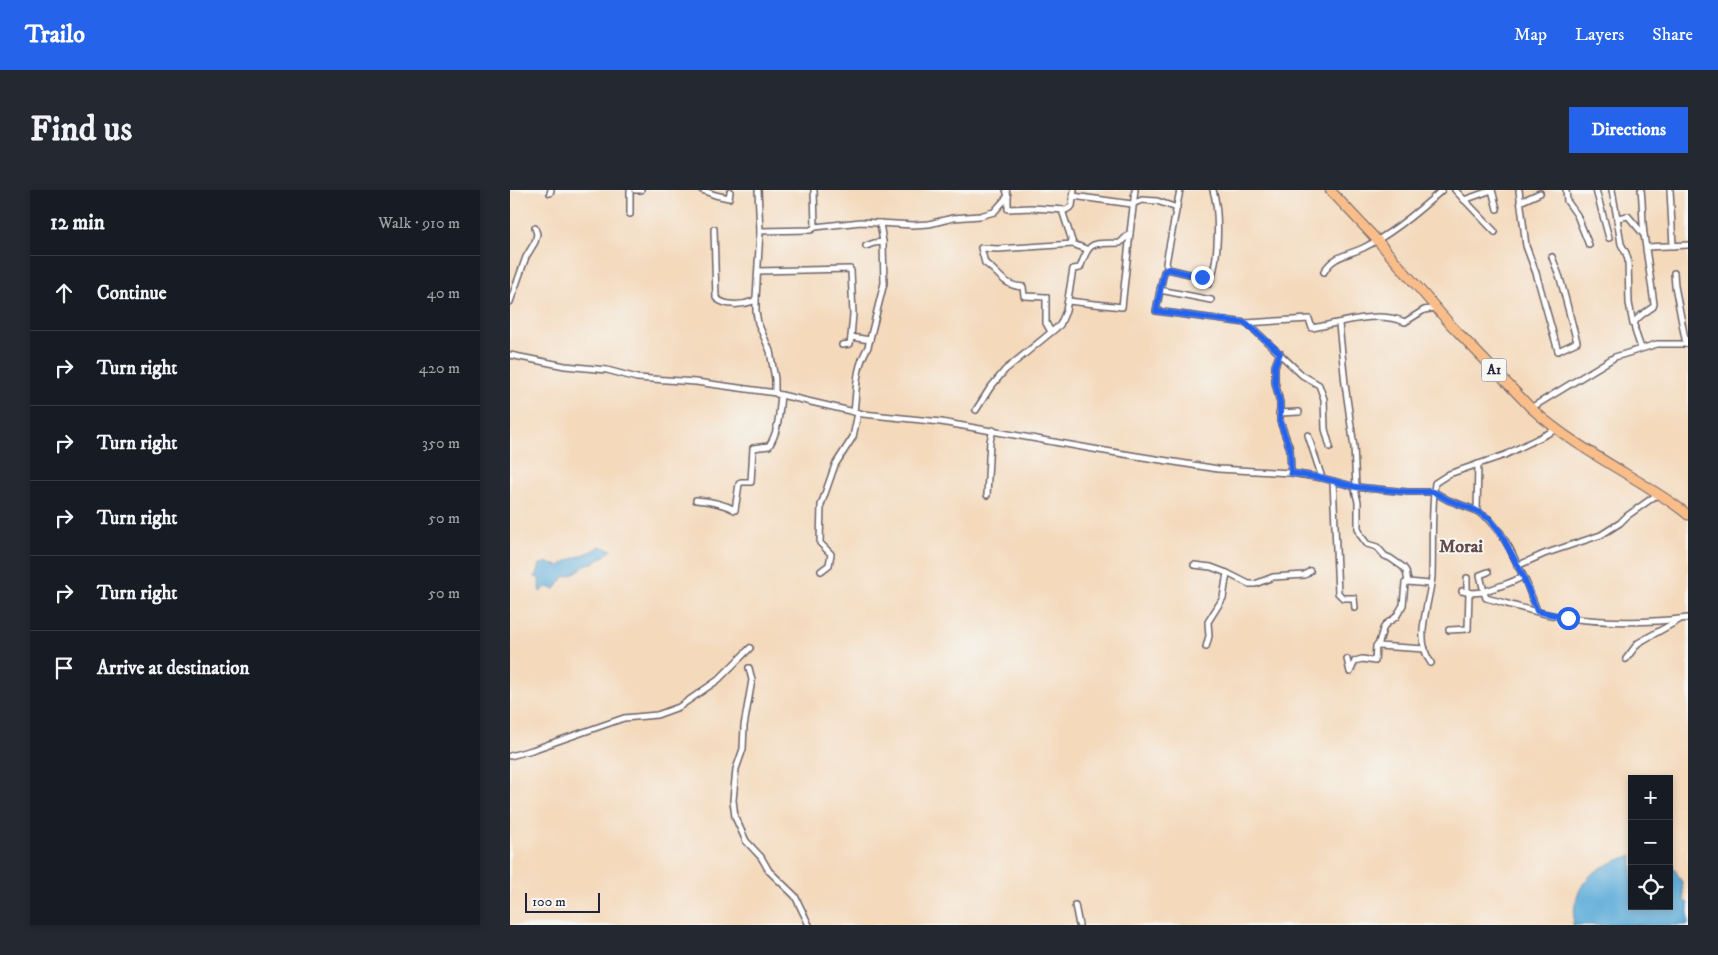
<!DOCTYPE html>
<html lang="en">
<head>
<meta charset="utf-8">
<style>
	:root { --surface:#171b24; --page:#242831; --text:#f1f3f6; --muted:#9ea1a6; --line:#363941; --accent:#2563eb }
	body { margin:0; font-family:"IM FELL DW Pica",serif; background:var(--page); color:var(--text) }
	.controls { position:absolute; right:15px; bottom:15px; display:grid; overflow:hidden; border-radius:0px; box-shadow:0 2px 8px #0003 }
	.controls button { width:45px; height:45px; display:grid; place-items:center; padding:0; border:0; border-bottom:1px solid var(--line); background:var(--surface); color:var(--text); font:25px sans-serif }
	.scale { position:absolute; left:15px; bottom:12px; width:75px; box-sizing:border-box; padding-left:5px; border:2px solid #22223b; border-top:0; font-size:14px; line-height:18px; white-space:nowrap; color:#22223b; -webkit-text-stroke:4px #f6f6f2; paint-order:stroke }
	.stop { position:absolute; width:15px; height:15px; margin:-11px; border:4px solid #2563eb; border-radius:50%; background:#fff }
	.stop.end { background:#2563eb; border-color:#fff; box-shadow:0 1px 5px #0008 }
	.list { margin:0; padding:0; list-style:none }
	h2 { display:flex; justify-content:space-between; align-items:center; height:65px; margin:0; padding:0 20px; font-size:21px }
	h2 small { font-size:16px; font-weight:400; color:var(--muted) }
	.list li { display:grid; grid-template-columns:32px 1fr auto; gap:15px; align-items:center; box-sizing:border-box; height:75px; padding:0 20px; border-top:1px solid var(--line) }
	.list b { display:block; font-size:19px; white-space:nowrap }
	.list em { font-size:16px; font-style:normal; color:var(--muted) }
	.icon { flex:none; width:28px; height:28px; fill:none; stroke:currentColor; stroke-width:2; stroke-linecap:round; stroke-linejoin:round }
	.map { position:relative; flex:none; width:1178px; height:735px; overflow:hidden; border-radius:0px }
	header { display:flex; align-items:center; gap:30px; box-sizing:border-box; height:70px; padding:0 25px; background:var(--accent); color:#fff }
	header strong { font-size:24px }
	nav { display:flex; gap:28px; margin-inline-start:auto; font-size:18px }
	.intro { display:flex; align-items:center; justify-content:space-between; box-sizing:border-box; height:120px; padding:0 30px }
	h1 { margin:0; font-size:35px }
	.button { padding:12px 22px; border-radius:0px; background:var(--accent); color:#fff; font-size:18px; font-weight:700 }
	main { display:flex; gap:30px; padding:0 30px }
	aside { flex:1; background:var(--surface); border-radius:0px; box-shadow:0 2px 8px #0003 }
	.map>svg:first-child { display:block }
</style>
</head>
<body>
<header>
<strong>Trailo</strong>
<nav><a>Map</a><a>Layers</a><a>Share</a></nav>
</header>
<div class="intro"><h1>Find us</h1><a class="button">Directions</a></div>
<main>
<aside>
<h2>12 min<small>Walk · 910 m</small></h2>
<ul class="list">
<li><svg class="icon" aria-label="ahead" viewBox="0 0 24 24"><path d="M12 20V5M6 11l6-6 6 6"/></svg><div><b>Continue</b></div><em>40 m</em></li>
<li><svg class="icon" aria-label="right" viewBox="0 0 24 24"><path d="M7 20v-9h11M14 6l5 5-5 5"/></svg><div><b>Turn right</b></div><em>420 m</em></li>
<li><svg class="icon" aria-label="right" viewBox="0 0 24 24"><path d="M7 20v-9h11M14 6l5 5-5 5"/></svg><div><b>Turn right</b></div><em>350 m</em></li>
<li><svg class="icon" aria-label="right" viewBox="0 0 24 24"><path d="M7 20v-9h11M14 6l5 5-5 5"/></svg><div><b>Turn right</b></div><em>50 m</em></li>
<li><svg class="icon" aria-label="right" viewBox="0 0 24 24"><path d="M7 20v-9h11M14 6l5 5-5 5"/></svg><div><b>Turn right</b></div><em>50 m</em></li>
<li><svg class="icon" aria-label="arrive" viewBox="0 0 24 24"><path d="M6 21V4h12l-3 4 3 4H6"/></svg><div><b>Arrive at destination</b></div></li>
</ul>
</aside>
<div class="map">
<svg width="1178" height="735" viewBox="0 0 1178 735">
	<rect width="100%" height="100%" fill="#f6f6f2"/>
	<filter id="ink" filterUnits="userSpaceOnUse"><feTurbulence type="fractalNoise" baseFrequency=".02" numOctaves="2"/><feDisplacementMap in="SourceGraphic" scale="10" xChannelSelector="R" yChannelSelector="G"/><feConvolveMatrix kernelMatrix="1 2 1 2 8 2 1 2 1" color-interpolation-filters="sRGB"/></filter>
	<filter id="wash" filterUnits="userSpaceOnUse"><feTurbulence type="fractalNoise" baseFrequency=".0096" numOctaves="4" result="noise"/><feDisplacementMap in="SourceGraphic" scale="20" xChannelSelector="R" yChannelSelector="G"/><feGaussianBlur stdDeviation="1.12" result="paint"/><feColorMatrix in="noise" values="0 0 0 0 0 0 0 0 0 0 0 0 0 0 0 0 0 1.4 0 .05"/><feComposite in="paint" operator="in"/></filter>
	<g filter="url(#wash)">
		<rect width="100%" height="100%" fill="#f4d9bb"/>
		<g fill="#60add9" stroke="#41688a">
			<path d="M90,356L102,360L86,372L77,374L64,384L54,387L45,399L36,397L30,402C28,397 30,392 29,388L25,387L28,382L30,374H34L36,372L40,374L50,376C61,366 78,366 90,356Z"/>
			<path d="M1122,665V716H1159V670L1172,692L1174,711L1178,713V735H1063C1064,726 1064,715 1067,707C1076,680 1098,674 1122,665Z"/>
		</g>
	</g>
	<g filter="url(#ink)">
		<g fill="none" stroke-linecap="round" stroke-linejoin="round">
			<g stroke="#6c6268" stroke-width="8">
				<g id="minor">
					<polyline points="125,0 131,0"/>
					<polyline points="192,0 205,5 219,8 220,2"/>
					<polyline points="496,0 498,6 498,19 521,18 556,20 562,16 564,0"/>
					<path d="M670,0L656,73L658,79L692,87L699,94C709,73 710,23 703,0"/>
					<polyline points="945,0 985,42"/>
					<polyline points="982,0 987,19"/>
					<polyline points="1009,0 1016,56 1026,83 1048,161 1067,152 1050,88 1042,67"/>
					<polyline points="1056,0 1057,11 1067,25 1079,55"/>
					<polyline points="1086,0 1099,48"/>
					<polyline points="1102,0 1107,28 1118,26 1134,45"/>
					<path d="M1131,0C1133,15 1132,29 1134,44C1137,67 1141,91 1144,114L1143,117C1119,133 1122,131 1131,158"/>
					<polyline points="1160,0 1163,56"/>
					<polyline points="40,3 41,0"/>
					<polyline points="563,6 622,14 632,10 647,11 667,18"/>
					<polyline points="954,10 982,0"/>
					<polyline points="1010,12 1030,3"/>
					<polyline points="552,20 563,54 576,59"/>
					<polyline points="120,24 120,0"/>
					<polyline points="370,33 373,52"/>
					<polyline points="1108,36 1107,28 1111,54 1116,63 1118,70 1119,113 1123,134"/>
					<polyline points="305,37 351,32 403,35 419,34 443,28 470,26 484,22 498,6"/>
					<path d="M204,39L206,108C216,117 233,115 244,111L246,108L250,41L248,0"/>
					<polyline points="250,41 301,40 305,37 304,0"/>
					<polyline points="1137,57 1178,55"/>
					<polyline points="658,79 654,82 650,100 701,110"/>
					<polyline points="248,81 340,79 341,81 343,124 341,147 340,154 332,155"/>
					<path d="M814,82C822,66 838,65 853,58C882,44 908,22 932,0"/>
					<polyline points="1164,83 1165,96 1176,154"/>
					<path d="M650,100L646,121L736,133L799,129L802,138C832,133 865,120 895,132L914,120L926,118"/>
					<polyline points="246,108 246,122 248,133 260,161 265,189 265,202 267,204 353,224 431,232 589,260 708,279 781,283 812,288 846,297 897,302 924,302 938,310 965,320 979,329 990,342 1000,359 1016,392 1027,421"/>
					<polyline points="558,111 612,117 620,43"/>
					<polyline points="0,112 16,67 25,52 27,44 25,38"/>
					<polyline points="737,133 792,185 809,195 814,209 815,239 820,257"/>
					<polyline points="829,134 835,194 844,257 846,297"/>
					<path d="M541,142L536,133V107L514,106L513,97C493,96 490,83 475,73L471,58L488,59L563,54"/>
					<polyline points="341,147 360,150"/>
					<polyline points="770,163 765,176 765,192 770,213 770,231 780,259 781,283"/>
					<polyline points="0,165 55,176 97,180 127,188 186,192 266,203"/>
					<polyline points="1021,218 1105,167 1147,154 1178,154"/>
					<path d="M466,220L480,198L495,180L550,135L556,121L563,79L570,78C580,49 582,54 610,53L620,43L625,0"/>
					<path d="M344,222C347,198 345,179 358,157L374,93L373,52L364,53L356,56"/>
					<polyline points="769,223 789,222"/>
					<polyline points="798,245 812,288"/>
					<polyline points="823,291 828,403 833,408 844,408 845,418"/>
					<polyline points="844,296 848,312 848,338 851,346 857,354 867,357 875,366 880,368 893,377 896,381 898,392 895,393 893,415 886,427 876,434 873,439 868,456 915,459"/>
					<polyline points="477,305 480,251 483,240"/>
					<path d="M186,310C200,311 212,313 225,320L229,294L231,292H241L243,258L259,256C269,241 269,223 271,205"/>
					<polyline points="967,321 968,274"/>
					<polyline points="684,375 701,377 717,383 713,408 698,432 699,446 696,457"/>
					<polyline points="1007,376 1034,364 1091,345 1110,333 1117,326 1148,304"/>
					<polyline points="311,381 319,375 321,364 310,353 311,315 325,275 343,247 348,223"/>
					<path d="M978,382L970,385L974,402C987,396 1002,394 1013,386"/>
					<polyline points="717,383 739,394 745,394 763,387 795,385 800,381"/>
					<polyline points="957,388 957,402"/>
					<polyline points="898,392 920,394"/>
					<path d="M952,401L961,403L974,402L976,408C1003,415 1031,425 1059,428C1098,433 1139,433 1178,428"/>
					<polyline points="939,440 958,439 959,402"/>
					<polyline points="837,469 840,482 845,471 852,469 865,471 866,456 868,455"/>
					<polyline points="1116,469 1128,453 1169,430"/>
					<path d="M921,473C903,448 920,413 922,386C923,355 921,324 925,293L939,284L995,265L1047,239"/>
					<polyline points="239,478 242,490 234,536 233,559 226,579 223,610 225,627 236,651 251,667 259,681 285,706 299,735"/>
					<polyline points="0,566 22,560 114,528 147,525 169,517 208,490 240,458"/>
					<polyline points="565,715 569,735"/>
				</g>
			</g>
			<g stroke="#6c6268" stroke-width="11">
				<path id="trunk" d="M820,0L867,50L940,134L1021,218C1054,248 1095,271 1133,294C1148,304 1164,313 1178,325"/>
			</g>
			<use href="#minor" stroke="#fff" stroke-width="5"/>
			<use href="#trunk" stroke="#f8bd89" stroke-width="9"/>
		</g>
	</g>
	<g fill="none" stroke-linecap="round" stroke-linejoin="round" filter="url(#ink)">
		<polyline stroke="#2563eb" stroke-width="6" points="692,87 658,79 654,82 646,121 736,133 770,163 765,176 765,192 770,213 770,232 780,259 781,283 812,288 846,297 897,302 924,302 938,310 965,320 980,329 990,342 1013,386 1027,421 1058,428"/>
	</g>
	<g text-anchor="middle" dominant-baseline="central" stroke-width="4" stroke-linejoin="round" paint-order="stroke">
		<rect fill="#f6f6f2" stroke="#626272" stroke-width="1" x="971.5" y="168.5" width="25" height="23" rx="4"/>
		<g font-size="14" font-weight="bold" fill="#22223b">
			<text x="984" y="180">A1</text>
		</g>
		<g font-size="18" font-weight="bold" fill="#634c4b" stroke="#f6f6f2">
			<text x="951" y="357">Morai</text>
		</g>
	</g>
</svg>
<div class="controls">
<button>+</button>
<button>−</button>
<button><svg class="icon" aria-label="locate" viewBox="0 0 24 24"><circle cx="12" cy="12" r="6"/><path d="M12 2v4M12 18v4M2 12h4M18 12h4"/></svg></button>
</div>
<div class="scale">100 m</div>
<div class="stop" style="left:1058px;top:428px"></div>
<div class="stop end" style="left:692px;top:87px"></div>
</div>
</main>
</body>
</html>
